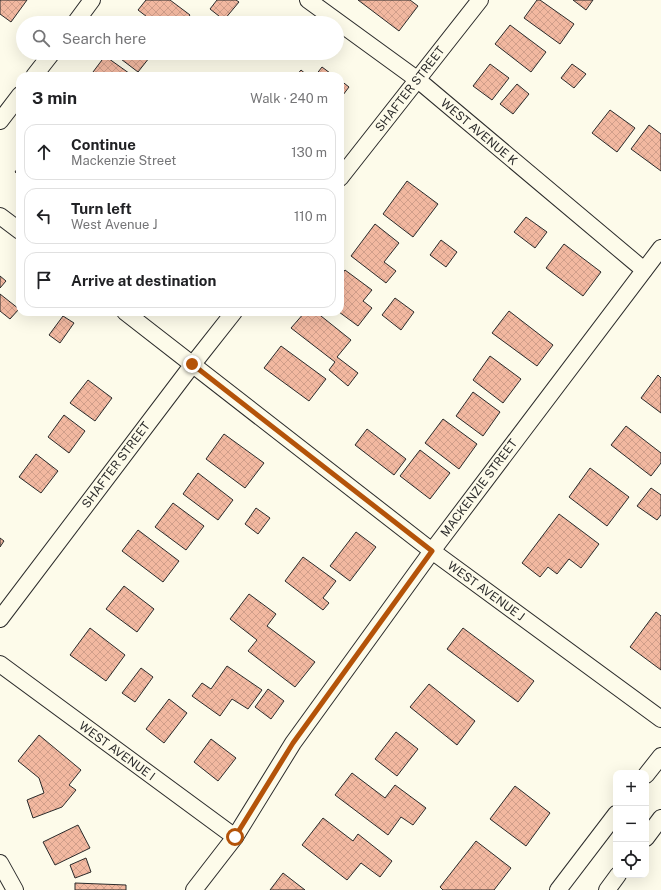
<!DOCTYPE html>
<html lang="en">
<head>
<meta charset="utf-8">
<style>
	:root { --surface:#fff; --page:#f2f2f2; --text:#202124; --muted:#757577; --line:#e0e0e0 }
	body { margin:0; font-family:"Public Sans",sans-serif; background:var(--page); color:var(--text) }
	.controls { position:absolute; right:12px; bottom:12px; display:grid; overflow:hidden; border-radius:8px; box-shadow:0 4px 16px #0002 }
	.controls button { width:36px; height:36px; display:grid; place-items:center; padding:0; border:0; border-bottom:1px solid var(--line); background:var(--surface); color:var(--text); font:20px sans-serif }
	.stop { position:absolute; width:12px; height:12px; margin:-9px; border:3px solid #b45309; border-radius:50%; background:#fff }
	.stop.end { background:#b45309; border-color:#fff; box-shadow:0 1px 4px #0008 }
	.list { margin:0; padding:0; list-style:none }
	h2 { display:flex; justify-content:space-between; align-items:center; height:52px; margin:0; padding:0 16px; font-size:17px }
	h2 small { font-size:13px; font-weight:400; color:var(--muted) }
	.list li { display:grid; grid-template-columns:26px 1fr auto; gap:12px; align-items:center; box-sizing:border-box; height:56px; margin:0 8px 8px; padding:0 8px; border:1px solid var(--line); border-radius:12px }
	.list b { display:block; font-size:15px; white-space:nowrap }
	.list p { margin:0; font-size:13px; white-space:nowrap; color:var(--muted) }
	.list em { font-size:13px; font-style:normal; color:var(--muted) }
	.icon { flex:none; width:22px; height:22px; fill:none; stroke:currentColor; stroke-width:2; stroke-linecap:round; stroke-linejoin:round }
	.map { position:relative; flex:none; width:661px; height:890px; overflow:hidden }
	.search { position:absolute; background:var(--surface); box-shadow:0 4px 16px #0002; left:16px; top:16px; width:328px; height:44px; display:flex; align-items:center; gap:10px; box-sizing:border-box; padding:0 14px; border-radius:22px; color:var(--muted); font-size:15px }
	.panel { position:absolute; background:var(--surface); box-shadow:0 4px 16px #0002; left:16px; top:72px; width:328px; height:244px; border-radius:12px }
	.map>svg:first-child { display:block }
</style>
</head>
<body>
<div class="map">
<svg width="661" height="890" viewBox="0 0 661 890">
	<defs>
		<pattern id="building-cross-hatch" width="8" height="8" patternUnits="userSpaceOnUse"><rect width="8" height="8" fill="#f2b8a0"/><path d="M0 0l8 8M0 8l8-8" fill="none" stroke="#d09e8a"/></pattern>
	</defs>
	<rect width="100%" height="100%" fill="#fdfbea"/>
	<g fill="url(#building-cross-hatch)" stroke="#2b2b2b">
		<polygon points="0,0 27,0 11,22 0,14"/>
		<polygon points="146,0 170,0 190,15 184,23 155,23 138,10"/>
		<polygon points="217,0 236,0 239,2 224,20 210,9"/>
		<polygon points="358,0 410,0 418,6 399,31"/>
		<polygon points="537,0 540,0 574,24 560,44 524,18"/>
		<polygon points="573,0 593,0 586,10"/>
		<polygon points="510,25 546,52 531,72 495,44"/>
		<polygon points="113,53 153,53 138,72"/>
		<polygon points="105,56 133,76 90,76"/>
		<polygon points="490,64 509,78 492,100 473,86"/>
		<polygon points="572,64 586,74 574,88 561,78"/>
		<polygon points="322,67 334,76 315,76"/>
		<polygon points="301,70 308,76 296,76"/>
		<polygon points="340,80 349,87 340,99"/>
		<polygon points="517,84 529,94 513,114 500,104"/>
		<polygon points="610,110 635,128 617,152 592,133"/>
		<polygon points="649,125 661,134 661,171 631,149"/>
		<polygon points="20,165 20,176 15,172"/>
		<polygon points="407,181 438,204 413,237 383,214"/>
		<polygon points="526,217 547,232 535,248 514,232"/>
		<polygon points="375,224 399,243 384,262 396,271 386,283 351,256"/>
		<polygon points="441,240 457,252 446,267 430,255"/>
		<polygon points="564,244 601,272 583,296 546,268"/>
		<polygon points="345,270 372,290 363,301 372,308 358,326 339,312 340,312 340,276"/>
		<polygon points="0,276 6,281 0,288"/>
		<polygon points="0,294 19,309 10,319 0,311"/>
		<polygon points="395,298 414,312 401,330 382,315"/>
		<polygon points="509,311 553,345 537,366 492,333"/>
		<polygon points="305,312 316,312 351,340 337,357 358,373 348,386 329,370 335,362 291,328"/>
		<polygon points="63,316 74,323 60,343 49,335"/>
		<polygon points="281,346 326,379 309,401 264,368"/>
		<polygon points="490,356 521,379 503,403 473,380"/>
		<polygon points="658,375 661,378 661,413 641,398"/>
		<polygon points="88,380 112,398 95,421 70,403"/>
		<polygon points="473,392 500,412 483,436 456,416"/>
		<polygon points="64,415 85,431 69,453 48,437"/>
		<polygon points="443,419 477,444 459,469 425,443"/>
		<polygon points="626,426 661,453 661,463 651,476 611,445"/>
		<polygon points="367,429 406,459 394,475 355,445"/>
		<polygon points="224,434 264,463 245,488 206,459"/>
		<polygon points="420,450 450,473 430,499 400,476"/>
		<polygon points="36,454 58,471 41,493 19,477"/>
		<polygon points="590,468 629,497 607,526 569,497"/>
		<polygon points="198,473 233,500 218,520 183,494"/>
		<polygon points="651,488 661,495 661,515 657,520 637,506"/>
		<polygon points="173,503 204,526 186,550 155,527"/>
		<polygon points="256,508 270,518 258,534 245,524"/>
		<polygon points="559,514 599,544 581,568 569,559 557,574 548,567 540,577 522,563"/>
		<polygon points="138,530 179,561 163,582 122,551"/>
		<polygon points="356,532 376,547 350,581 330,566"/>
		<polygon points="0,538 4,541 0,547"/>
		<polygon points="303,557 336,581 323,598 329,603 323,610 285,581"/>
		<polygon points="124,586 154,609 137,632 106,609"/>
		<polygon points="249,594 276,614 267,626 315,662 295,687 248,651 257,640 230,619"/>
		<polygon points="656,612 661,616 661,670 630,647"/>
		<polygon points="90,628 125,655 106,681 70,655"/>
		<polygon points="463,628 534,681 518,702 447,649"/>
		<polygon points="227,666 262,690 248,709 232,699 220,716 192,696 202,683 211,689"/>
		<polygon points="141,668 153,677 135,702 122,693"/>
		<polygon points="429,684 475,721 457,745 410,707"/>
		<polygon points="268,689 284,701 271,719 255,707"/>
		<polygon points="169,699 187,713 164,743 146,729"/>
		<polygon points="396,732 418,749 397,776 375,759"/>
		<polygon points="39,735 81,770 69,785 76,790 62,807 33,818 27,800 44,793 39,778 18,761"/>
		<polygon points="211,739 236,758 218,781 194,762"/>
		<polygon points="352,773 385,798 395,785 426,808 413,825 401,817 388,835 335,795"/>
		<polygon points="515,786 550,813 526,846 490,819"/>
		<polygon points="323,818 353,841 358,834 392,861 380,877 361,863 347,880 302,845"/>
		<polygon points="78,825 90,848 55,865 43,842"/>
		<polygon points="476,841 511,868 494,890 443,890 440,887"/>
		<polygon points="86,858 91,872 75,878 70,865"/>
		<polygon points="283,873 305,890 270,890"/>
		<polygon points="75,883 126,885 126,890 75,890"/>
	</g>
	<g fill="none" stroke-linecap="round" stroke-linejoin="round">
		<g stroke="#2b2b2b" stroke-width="18">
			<g id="street">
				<polyline points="308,0 418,80 644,270"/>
				<polyline points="75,23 92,0"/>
				<polyline points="34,76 52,53"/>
				<polyline points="0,121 20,95"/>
				<polyline points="340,178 480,0"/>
				<polyline points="0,216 20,231"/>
				<polyline points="125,312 432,551 661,719"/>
				<polyline points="0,619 193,364 234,312"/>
				<polyline points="0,664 235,837"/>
				<polyline points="646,775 661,756"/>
				<polyline points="646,838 661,818"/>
				<polyline points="0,863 15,890"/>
				<polyline points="194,890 235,837 293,743 432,551 661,248"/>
				<polyline points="558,890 616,814"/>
				<polyline points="607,890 618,875"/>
			</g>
		</g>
		<use href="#street" stroke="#fdfbea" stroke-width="16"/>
	</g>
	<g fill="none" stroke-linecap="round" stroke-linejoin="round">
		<polyline stroke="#b45309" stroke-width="5" points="192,364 432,551 293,743 235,837"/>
	</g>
	<g text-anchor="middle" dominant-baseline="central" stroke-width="3" stroke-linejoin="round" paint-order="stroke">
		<g font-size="12" fill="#2b2b2b" stroke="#fdfbea">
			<text transform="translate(410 89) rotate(-52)">SHAFTER STREET</text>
			<text transform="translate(479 132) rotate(40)">WEST AVENUE K</text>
			<text transform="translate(116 465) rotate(-53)">SHAFTER STREET</text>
			<text transform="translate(479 488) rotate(-53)">MACKENZIE STREET</text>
			<text transform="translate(486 591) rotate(36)">WEST AVENUE J</text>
			<text transform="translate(117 751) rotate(36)">WEST AVENUE I</text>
		</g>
	</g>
</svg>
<div class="controls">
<button>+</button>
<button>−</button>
<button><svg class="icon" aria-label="locate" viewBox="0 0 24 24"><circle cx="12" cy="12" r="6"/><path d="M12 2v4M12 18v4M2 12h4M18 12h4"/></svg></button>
</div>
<div class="stop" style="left:235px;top:837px"></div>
<div class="stop end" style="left:192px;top:364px"></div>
<div class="search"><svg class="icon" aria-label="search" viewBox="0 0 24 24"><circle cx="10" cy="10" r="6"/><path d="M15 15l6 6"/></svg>Search here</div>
<section class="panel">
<h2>3 min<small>Walk · 240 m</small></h2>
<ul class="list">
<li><svg class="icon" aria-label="ahead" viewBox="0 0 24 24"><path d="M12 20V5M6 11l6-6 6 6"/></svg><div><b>Continue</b><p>Mackenzie Street</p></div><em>130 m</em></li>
<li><svg class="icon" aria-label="left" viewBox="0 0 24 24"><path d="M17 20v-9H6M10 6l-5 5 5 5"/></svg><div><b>Turn left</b><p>West Avenue J</p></div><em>110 m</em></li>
<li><svg class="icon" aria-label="arrive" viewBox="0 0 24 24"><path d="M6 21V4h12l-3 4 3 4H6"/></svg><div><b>Arrive at destination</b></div></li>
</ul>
</section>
</div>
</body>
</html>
